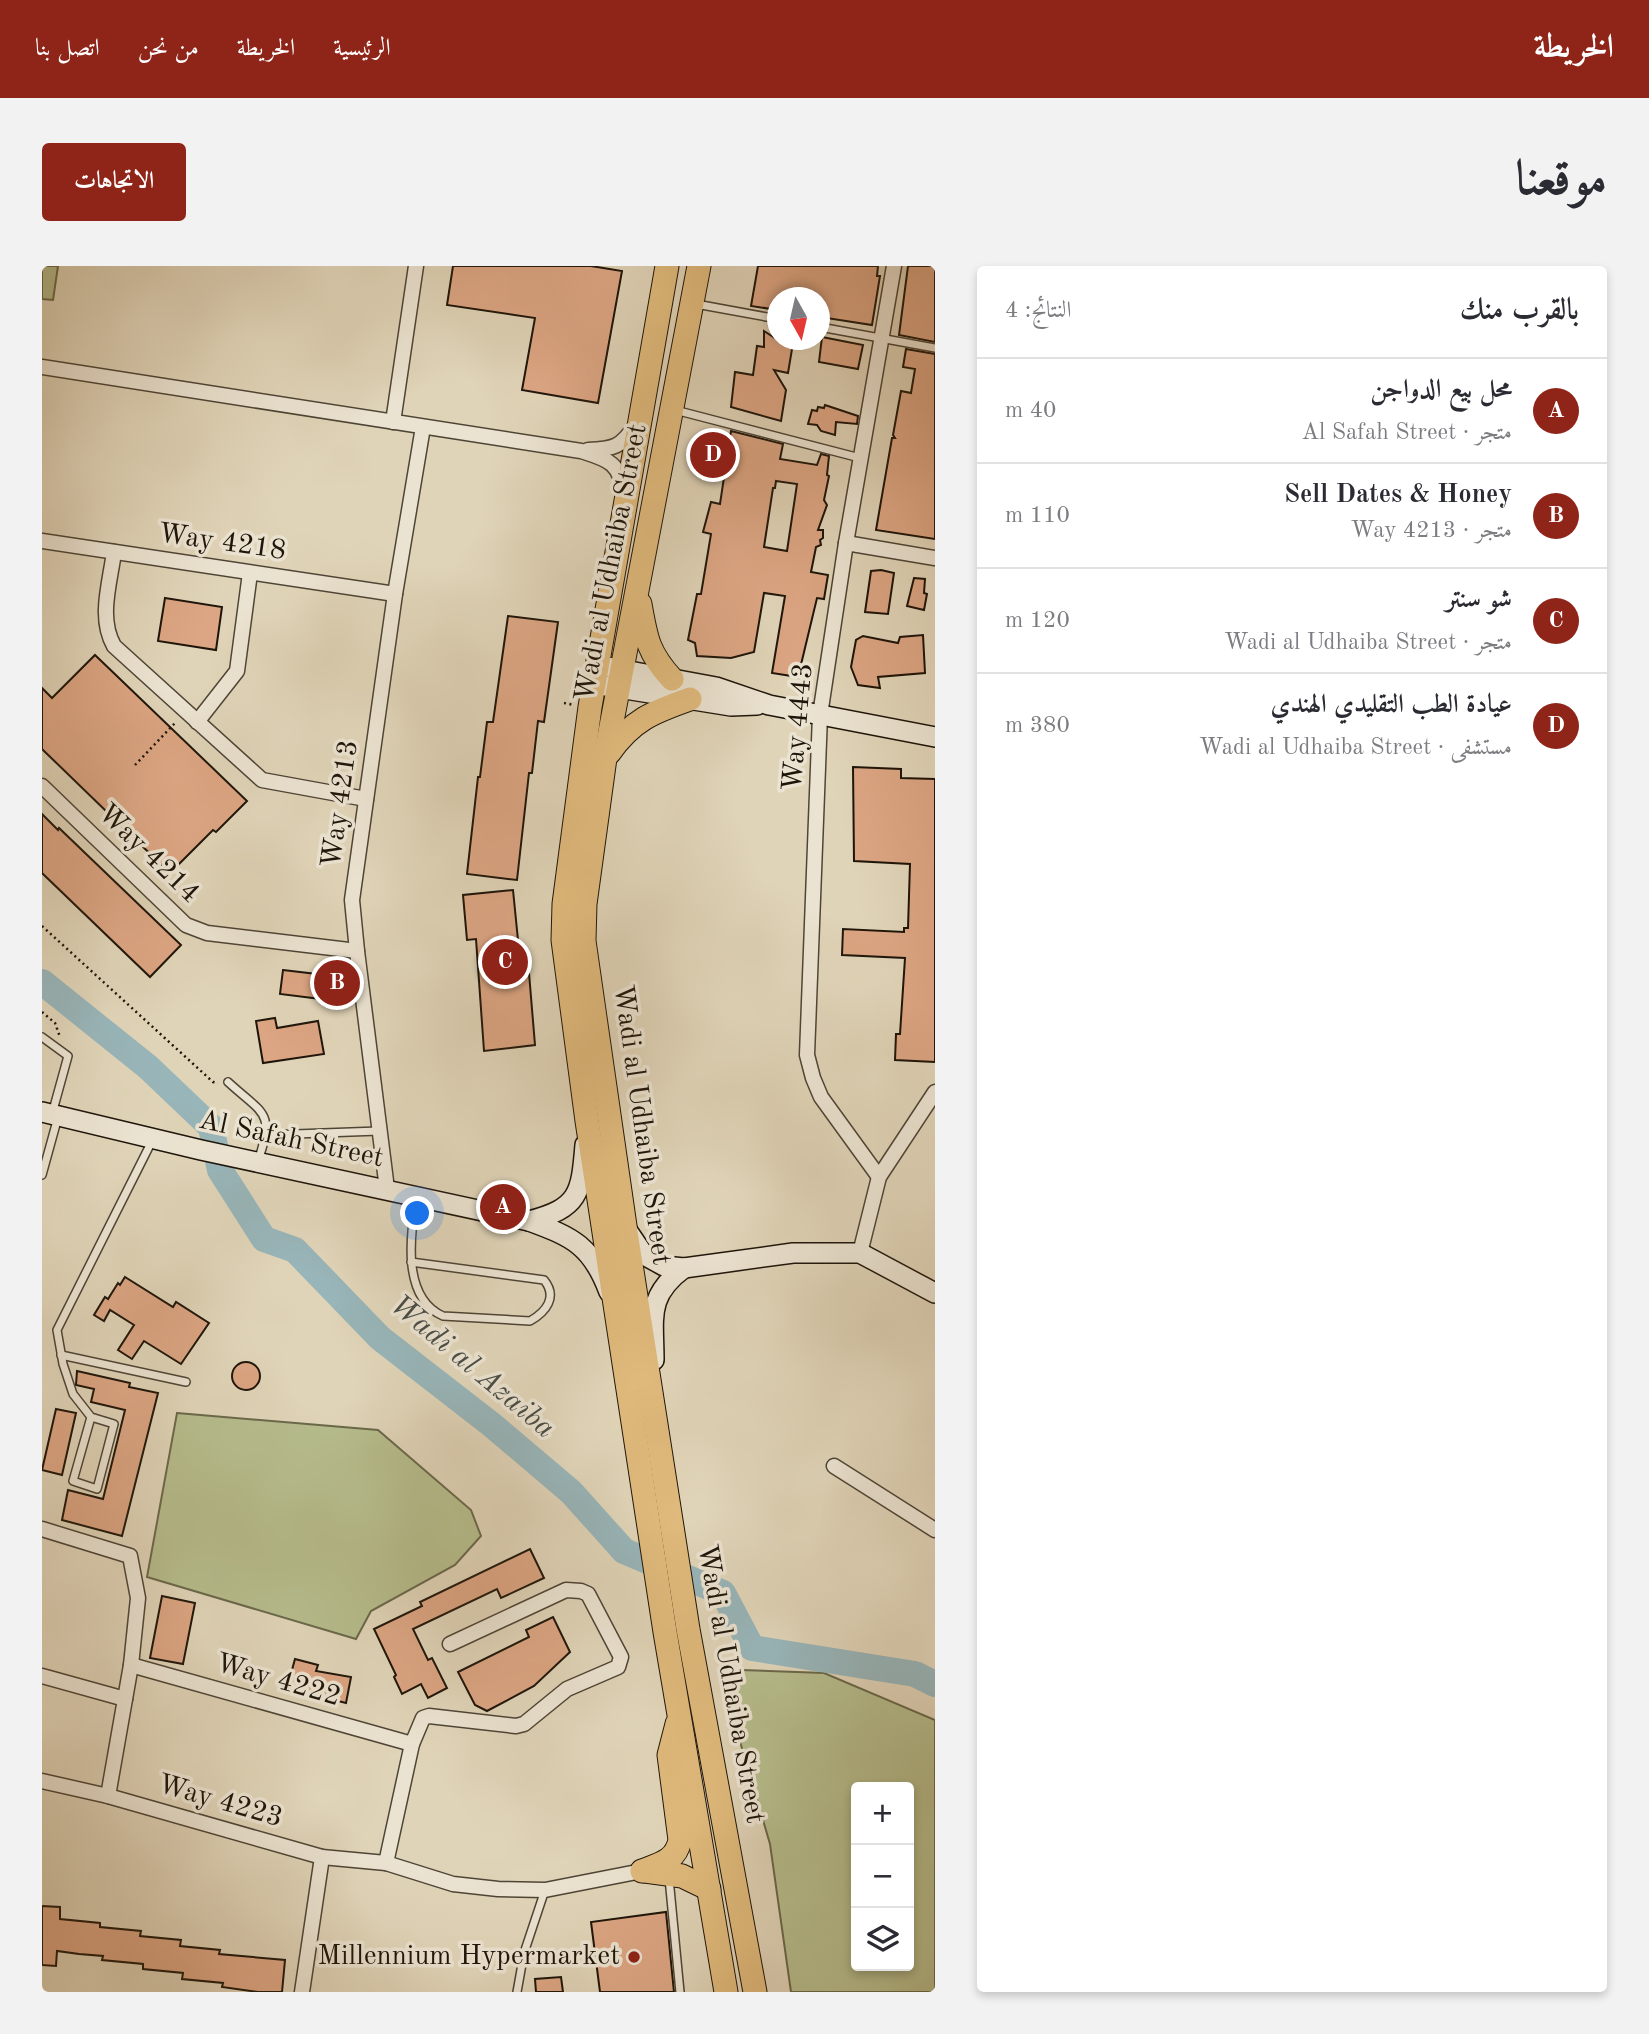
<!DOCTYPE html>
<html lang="ar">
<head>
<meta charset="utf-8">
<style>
	:root { --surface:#fff; --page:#f2f2f3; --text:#2b2b33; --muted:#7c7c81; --line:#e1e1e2; --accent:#8f2418 }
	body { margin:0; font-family:"Old Standard TT",Amiri,serif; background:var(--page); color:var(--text); direction:rtl }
	.controls { position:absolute; right:21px; bottom:21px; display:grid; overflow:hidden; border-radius:7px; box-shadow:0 4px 10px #0003 }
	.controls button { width:63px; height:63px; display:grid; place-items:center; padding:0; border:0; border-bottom:2px solid var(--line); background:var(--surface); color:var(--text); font:35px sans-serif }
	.compass { position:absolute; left:725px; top:21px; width:63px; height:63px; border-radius:50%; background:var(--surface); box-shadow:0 4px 10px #0003; rotate:172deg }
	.you { position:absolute; left:376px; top:948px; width:24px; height:24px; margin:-18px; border:5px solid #fff; border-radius:50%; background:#1a73e8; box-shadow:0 0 0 10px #1a73e833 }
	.badge { display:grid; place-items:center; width:46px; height:46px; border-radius:50%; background:var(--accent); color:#fff; font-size:23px; font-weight:700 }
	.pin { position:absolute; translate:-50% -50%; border:4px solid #fff; box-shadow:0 2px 7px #0006 }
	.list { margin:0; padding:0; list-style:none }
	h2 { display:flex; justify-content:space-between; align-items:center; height:91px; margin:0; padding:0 28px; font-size:30px }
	h2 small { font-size:23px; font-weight:400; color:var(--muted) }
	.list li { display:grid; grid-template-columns:46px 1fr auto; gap:21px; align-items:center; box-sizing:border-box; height:105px; padding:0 28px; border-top:2px solid var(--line) }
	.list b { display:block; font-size:26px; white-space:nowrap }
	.list p { margin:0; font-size:23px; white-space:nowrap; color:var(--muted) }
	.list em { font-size:23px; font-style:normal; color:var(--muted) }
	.icon { flex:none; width:38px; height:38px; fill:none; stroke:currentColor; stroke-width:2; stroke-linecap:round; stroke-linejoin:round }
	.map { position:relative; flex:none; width:893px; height:1726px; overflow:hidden; direction:ltr; border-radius:7px }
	header { display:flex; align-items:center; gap:42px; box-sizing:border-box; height:98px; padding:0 35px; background:var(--accent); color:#fff }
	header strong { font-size:33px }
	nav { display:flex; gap:38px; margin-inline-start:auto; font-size:24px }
	.intro { display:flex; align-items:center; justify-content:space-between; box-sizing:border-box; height:168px; padding:0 42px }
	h1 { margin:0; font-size:49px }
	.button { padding:18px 32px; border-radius:7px; background:var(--accent); color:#fff; font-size:24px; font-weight:700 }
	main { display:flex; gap:42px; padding:0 42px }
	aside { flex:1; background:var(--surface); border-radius:7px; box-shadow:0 4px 10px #0003 }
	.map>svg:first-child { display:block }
</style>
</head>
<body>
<header>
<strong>الخريطة</strong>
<nav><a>الرئيسية</a><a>الخريطة</a><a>من نحن</a><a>اتصل بنا</a></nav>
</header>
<div class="intro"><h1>موقعنا</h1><a class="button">الاتجاهات</a></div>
<main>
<aside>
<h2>بالقرب منك<small>النتائج: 4</small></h2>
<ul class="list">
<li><span class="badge">A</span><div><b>محل بيع الدواجن</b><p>متجر · Al Safah Street</p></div><em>40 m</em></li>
<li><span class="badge">B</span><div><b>Sell Dates &amp; Honey</b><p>متجر · Way 4213</p></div><em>110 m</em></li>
<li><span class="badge">C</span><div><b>شو سنتر</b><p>متجر · Wadi al Udhaiba Street</p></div><em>120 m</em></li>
<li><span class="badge">D</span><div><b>عيادة الطب التقليدي الهندي</b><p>مستشفى · Wadi al Udhaiba Street</p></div><em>380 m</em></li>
</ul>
</aside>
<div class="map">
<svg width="893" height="1726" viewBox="0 0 893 1726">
	<rect width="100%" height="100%" fill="#e0d4b8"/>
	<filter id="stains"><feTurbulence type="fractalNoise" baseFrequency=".00286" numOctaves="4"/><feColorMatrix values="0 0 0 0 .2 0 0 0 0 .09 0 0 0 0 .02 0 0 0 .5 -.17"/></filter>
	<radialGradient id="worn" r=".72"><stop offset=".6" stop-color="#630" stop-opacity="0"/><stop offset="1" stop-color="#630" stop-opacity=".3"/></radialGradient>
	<g fill="#b6bc8c" stroke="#6a684b" stroke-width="2" fill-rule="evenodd">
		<polygon points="0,0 16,0 11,34 0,33"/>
		<polygon points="135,1147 336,1164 429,1244 439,1270 413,1299 329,1345 314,1373 105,1311"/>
		<path d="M699,1404L782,1407L893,1454V1726H749L728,1578L687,1438ZM867,1521V1700H814V1521Z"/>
	</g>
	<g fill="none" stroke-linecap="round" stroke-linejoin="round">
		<polyline stroke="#98b5b9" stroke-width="26" points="0,716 106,801 169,861 178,904 222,973 253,984 338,1072 450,1159 529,1226 582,1285 681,1327 710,1382 873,1408 893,1418"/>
	</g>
	<g fill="#dca583" stroke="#1e150a" stroke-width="2" fill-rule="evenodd">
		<polygon points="411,0 549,0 580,5 556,137 480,124 493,52 405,39"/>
		<polygon points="716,0 836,0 835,10 838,10 830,59 778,51 778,32 736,32 736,44 709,40"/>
		<polygon points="866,0 893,0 893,76 857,69"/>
		<polygon points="722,65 736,74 751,77 746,107 732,104 744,124 739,155 689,141 693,106 711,109 715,80 722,81"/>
		<polygon points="780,71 821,79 816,103 777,96"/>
		<polygon points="864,83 893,88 893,273 834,264 850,172 853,172 851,169 859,125 869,127 873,103 861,101"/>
		<polygon points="783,139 816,150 815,158 794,156 793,169 779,165 775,159 766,158 770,144 775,145 776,141 782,142"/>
		<path d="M689,165L741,178L738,193L775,199L779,188L787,190L785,209L787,210L782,234L785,239L776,264H781V272L778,274L779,279L774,281L769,306L786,309L782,333L775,332L756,411L730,407L743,330L722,327L712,386L689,392L655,390L653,377L646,374L655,328H659L669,268L661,266L669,236L678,238ZM734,215L755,218L745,285L722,281L731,222H733Z"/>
		<polygon points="839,304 852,307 846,348 823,346 829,305"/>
		<polygon points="872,312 883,313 882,327 885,328 882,344 865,340"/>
		<polygon points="123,332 180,341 174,384 116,375"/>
		<polygon points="466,350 516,356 502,456 496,455 490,507 487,507 475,614 425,608 436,511 438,511 445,456 451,456"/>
		<polygon points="881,369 883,407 836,411 838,422 816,419 809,401 814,374 821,370 856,377 858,371"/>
		<polygon points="53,389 205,535 174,566 171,564 128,607 0,483 0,422 10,432"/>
		<polygon points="811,501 859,503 859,512 893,513 893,796 853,794 854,768 858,768 863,692 800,689 801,663 862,666 862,662 866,662 868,598 812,595"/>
		<polygon points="0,548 16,564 17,562 139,679 108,711 0,607"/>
		<polygon points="471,624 477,684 485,683 493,779 442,785 434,673 425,674 421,629"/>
		<polygon points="241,704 300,711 303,736 238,728"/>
		<polygon points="233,752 235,762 276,755 282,788 221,797 214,755"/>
		<polygon points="83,1011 131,1041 134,1036 167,1057 139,1098 102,1075 90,1093 76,1084 92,1059 68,1044 62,1055 52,1049 63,1031 66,1033 76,1017 78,1019"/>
		<circle cx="204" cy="1110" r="14"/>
		<polygon points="35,1105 88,1117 87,1121 116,1127 80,1270 20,1254 26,1224 61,1233 83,1144 49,1136 52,1123 34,1119"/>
		<polygon points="14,1143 34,1147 20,1209 0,1204"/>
		<polygon points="488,1283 502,1312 459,1332 455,1323 371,1363 386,1394 390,1392 405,1422 386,1432 379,1418 360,1428 352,1411 354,1409 332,1363 380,1340 378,1336"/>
		<polygon points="120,1330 153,1337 141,1398 108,1392"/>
		<polygon points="511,1351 528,1386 492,1420 445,1445 433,1439 416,1406 487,1371 484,1364"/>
		<polygon points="253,1393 276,1399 274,1405 309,1411 304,1437 245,1422"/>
		<polygon points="0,1640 18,1641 18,1653 58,1657 58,1661 99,1665 98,1670 139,1674 138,1680 178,1684 177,1688 243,1694 240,1726 216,1726 180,1721 181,1717 140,1713 141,1707 101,1703 101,1698 60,1694 61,1690 37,1688 15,1685 14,1700 0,1699"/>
		<polygon points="624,1646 632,1726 558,1726 549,1656"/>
		<polygon points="519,1711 521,1726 494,1726 493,1713"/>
	</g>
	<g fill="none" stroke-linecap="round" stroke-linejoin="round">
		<g stroke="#4e4536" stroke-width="10">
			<g id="lane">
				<polyline points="654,38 736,53"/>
				<polyline points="778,61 893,82"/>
				<polyline points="633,144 818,192"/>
				<polyline points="0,771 26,790 10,848"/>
				<path d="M186,816C222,849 233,845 216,895"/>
				<polyline points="225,869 337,865"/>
				<polyline points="0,909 16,851"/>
				<path d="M369,996L502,1014C516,1031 504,1046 488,1055L401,1050C360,1032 368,970 374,934"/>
				<polyline points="19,1089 144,1116"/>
				<polyline points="49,1151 31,1215 55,1223 72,1158 49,1151 31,1128 21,1098 15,1064 110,875"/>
				<polyline points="627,1612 638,1726"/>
				<polyline points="475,1726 482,1687 503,1624"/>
			</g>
		</g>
		<g stroke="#4e4536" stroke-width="17">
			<g id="street">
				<path d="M0,101L539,185C564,193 579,196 581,227"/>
				<polyline points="351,156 374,0"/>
				<path d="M546,184C572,183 579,181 593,160"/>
				<polyline points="0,275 353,328"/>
				<polyline points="804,277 893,292"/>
				<path d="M72,286C68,317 56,352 72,380L220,514L324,533"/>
				<polyline points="155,456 195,405 208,307"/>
				<polyline points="0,520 144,659 165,667 315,685"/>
				<polyline points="837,911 779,831 771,812 765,789 778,449 804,277 852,0"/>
				<polyline points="345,923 315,685 310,634 353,328 381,161"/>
				<polyline points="818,987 837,911 893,826"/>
				<polyline points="792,1200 893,1264"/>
				<polyline points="0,1263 88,1290 96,1332 89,1399 66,1530"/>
				<polyline points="89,1399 370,1478"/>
				<polyline points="0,1410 83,1433"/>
				<polyline points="0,1515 66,1530 280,1591 344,1597 411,1618 456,1623 503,1624 600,1605"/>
				<polyline points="344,1597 370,1478 381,1452 387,1450 474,1460 482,1458 525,1423 576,1401 579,1391 546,1328 539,1325 524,1324 408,1378"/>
				<polyline points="260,1726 280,1591"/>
			</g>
		</g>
		<g stroke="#1e150a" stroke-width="22">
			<g id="secondary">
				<polyline points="555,399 674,421 727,439 893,471"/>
				<polyline points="552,418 689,440 715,439"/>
				<path d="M0,846L159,884L487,955C531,971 550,980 567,1026"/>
				<path d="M487,955C537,942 539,928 543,879"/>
				<polyline points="585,964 602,989 622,1000 642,1002 751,987 818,987 893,1027"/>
				<path d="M612,1094C612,1052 604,1030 642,1002"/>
			</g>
		</g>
		<g stroke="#1e150a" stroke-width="25">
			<g id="primary">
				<polyline points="625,0 548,441 522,638 521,674 545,855 623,1366 684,1726"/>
				<polyline points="657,0 563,492 543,638 542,675 583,960 646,1363 713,1726"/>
				<path d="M598,338C604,372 606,387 630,413"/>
				<path d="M567,487C590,454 611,446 648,433"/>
				<path d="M600,1605C618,1598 634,1595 638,1574L627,1489L635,1458"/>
				<polyline points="603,1605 640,1610 667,1623"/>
			</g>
		</g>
		<g stroke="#1e150a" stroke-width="2.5" stroke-dasharray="2 3.5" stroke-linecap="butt">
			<polyline points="522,437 532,439"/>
			<polyline points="93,499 134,456"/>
			<polyline points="0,660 171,816 176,817"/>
			<polyline points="0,746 13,757 18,771"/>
		</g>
		<use href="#lane" stroke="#ebe3d1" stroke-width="7"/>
		<use href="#street" stroke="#ebe3d1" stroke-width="14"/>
		<use href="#secondary" stroke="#ebe3d1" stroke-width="19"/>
		<use href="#primary" stroke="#e0ba7c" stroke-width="23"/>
	</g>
	<circle fill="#8f2418" stroke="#ebe3d1" stroke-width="2.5" cx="592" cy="1691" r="7"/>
	<g text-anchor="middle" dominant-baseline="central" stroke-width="7" stroke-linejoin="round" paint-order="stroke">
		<g font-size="28" fill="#1e150a" stroke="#ebe3d1">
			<text transform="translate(180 277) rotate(8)">Way 4218</text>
			<text transform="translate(570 297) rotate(-79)">Wadi al Udhaiba Street</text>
			<text transform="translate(757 461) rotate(-85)">Way 4443</text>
			<text transform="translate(299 538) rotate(-82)">Way 4213</text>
			<text transform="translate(106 588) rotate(44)">Way 4214</text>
			<text transform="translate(599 859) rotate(82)">Wadi al Udhaiba Street</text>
			<text transform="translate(249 874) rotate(12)">Al Safah Street</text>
			<text transform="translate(236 1415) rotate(16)">Way 4222</text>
			<text transform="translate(688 1418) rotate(80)">Wadi al Udhaiba Street</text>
			<text transform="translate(178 1536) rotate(16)">Way 4223</text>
		</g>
		<g font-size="28" fill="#1e150a" stroke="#ebe3d1" text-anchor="end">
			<text x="578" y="1691">Millennium Hypermarket</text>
		</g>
		<g font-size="30" font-style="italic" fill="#494d47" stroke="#ebe3d1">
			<text transform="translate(430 1101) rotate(40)">Wadi al Azaiba</text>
		</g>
	</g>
	<rect width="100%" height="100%" filter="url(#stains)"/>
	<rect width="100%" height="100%" fill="url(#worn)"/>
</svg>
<div class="controls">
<button>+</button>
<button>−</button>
<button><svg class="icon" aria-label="layers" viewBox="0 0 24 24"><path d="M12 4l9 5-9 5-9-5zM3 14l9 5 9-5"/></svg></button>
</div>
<svg class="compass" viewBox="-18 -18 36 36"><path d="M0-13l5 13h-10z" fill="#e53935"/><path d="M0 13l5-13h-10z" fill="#7c7c81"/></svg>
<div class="you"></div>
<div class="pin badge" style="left:461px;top:941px">A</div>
<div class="pin badge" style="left:295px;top:717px">B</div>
<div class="pin badge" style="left:463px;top:696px">C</div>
<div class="pin badge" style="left:671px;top:189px">D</div>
</div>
</main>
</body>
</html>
